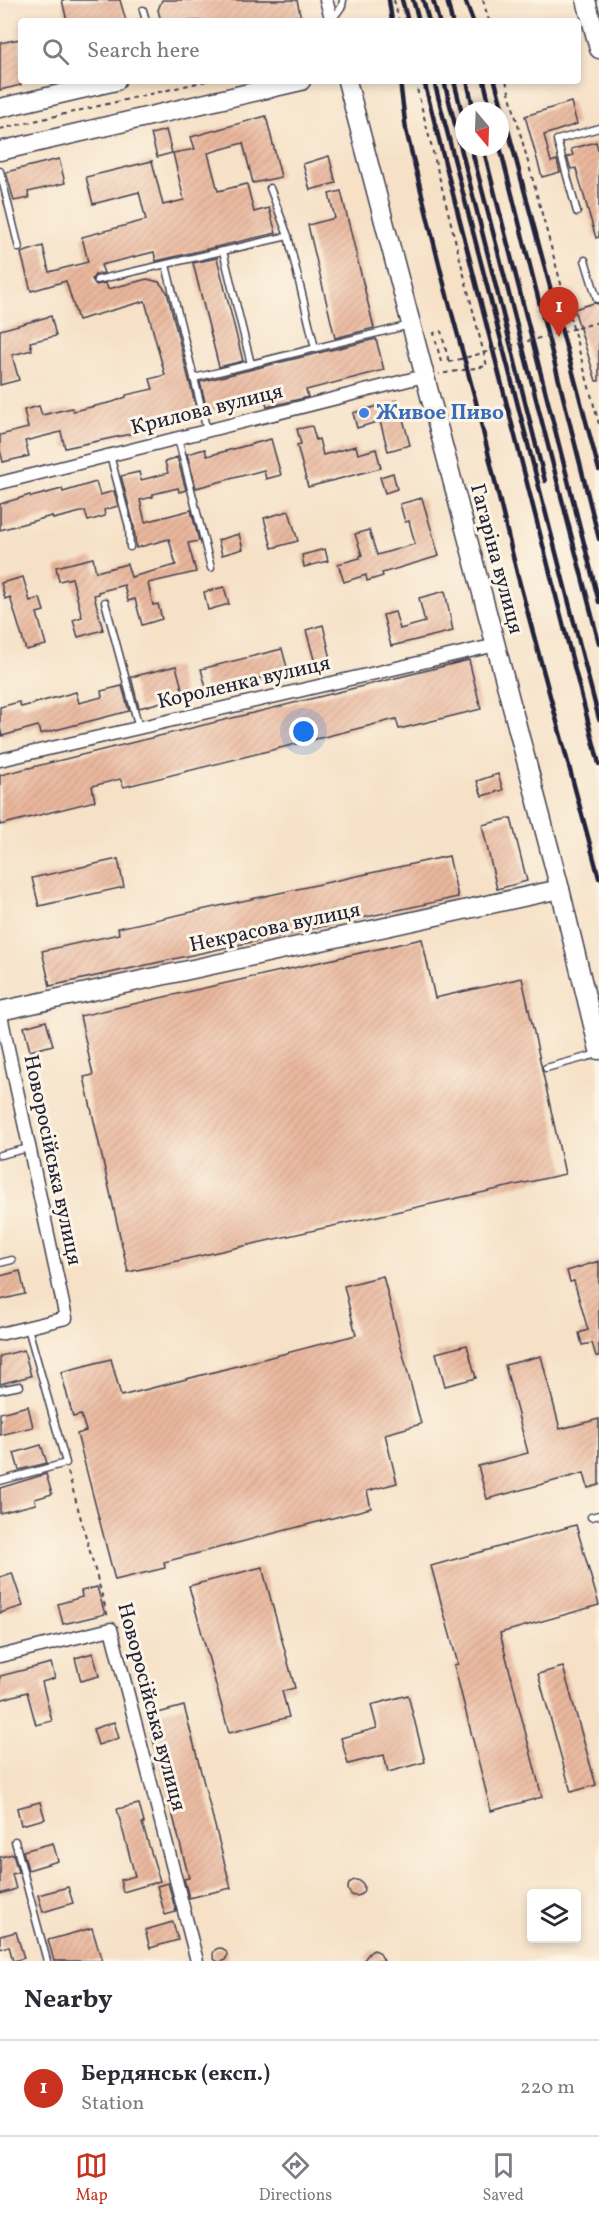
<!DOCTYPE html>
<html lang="en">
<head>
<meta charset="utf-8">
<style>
	:root { --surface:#fff; --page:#f2f2f3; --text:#2b2b33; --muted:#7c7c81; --line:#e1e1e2; --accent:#c8321e }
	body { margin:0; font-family:Vollkorn,serif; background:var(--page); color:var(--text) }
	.controls { position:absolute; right:18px; bottom:18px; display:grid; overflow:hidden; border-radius:6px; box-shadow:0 3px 9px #0003 }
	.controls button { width:54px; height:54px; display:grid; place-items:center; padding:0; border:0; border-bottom:2px solid var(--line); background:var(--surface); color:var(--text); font:30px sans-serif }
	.compass { position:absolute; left:455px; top:102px; width:54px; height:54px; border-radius:50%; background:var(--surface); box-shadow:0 3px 9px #0003; rotate:161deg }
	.you { position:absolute; left:304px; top:732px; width:21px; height:21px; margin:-15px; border:4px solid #fff; border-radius:50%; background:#1a73e8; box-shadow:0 0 0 9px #1a73e833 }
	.badge { display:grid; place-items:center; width:39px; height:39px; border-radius:50%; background:var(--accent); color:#fff; font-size:20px; font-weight:700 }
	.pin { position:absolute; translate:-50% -50px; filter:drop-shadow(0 2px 3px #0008) }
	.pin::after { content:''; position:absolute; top:32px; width:21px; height:18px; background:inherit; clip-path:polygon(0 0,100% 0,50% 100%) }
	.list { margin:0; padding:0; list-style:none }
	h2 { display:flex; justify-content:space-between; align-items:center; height:78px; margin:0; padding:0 24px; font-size:26px }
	h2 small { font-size:20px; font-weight:400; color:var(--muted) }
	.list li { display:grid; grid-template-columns:39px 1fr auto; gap:18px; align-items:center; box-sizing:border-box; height:96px; padding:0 24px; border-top:2px solid var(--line) }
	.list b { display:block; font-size:22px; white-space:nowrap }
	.list p { margin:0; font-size:20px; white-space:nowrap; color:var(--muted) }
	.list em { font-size:20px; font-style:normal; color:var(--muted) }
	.icon { flex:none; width:33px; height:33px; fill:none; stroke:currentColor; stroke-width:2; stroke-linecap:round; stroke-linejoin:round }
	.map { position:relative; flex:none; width:599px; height:1961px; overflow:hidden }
	.search { position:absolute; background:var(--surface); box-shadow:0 3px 9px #0003; left:18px; right:18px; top:18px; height:66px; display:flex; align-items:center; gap:15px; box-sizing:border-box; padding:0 21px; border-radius:6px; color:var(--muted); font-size:22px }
	.sheet { height:174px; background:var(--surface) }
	nav { display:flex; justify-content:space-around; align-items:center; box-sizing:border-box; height:84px; border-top:2px solid var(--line); background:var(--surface); font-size:16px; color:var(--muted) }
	nav a { display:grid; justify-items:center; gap:3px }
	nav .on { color:var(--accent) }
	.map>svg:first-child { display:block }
</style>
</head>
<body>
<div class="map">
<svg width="599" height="1961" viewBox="0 0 599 1961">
	<defs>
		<pattern id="building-hatch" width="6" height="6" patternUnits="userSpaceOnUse" patternTransform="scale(1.5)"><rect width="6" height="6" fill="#eab79d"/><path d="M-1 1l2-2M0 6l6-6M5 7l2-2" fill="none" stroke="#c89d88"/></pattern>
	</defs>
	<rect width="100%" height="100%" fill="#fcf5e5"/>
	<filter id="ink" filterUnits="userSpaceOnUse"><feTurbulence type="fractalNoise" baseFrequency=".0167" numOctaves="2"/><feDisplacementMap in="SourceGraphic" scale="12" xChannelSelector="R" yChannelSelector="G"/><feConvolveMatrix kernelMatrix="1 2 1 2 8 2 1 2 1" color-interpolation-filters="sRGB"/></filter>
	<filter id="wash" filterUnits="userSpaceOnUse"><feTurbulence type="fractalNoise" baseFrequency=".008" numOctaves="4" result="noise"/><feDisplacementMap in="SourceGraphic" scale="24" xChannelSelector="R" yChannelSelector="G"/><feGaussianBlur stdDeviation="1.35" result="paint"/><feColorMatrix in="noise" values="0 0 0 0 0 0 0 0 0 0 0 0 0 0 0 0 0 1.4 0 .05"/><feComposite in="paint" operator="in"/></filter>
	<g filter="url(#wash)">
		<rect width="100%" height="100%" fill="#f6e1c7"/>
		<g id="blocks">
			<g fill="url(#building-hatch)">
				<polygon points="62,0 120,0 126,21 67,21"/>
				<polygon points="162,0 297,0 301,18 289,21 161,21 158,10"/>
				<polygon points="20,39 21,85 0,90 0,43"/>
				<polygon points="571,102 577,124 544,135 551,162 557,160 560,172 542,177 525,116"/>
				<polygon points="266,116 281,177 253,183 243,143 208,153 218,191 247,184 254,212 269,208 276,233 156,261 154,252 101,265 104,273 95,275 92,279 96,285 106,283 108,289 147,279 159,282 167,292 198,416 135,433 65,448 61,432 25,441 29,456 3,462 0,450 0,435 28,428 24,410 39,406 42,415 72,408 73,411 113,402 126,397 126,395 153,389 150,379 165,375 145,301 78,320 66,281 31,291 21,253 43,246 49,272 88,262 82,237 146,220 139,192 93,204 86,177 152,161 163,205 184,200 173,153 195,149 191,137"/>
				<polygon points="166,130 172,153 157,157 151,134"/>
				<polygon points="596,142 599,152 599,237 596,238 576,168 571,169 567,157 573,155 571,149"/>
				<polygon points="329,156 336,183 310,190 303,164"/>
				<polygon points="59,159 65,183 28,192 29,198 14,201 6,172"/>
				<polygon points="341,191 374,328 335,338 308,225 335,218 329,194"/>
				<polygon points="217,258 243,361 219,367 193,263"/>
				<polygon points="594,303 599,304 599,381 596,381 574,309"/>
				<polygon points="51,316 56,336 30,342 32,350 12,355 19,380 0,385 0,330"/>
				<polygon points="376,339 384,370 306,390 308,397 267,407 265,399 208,413 200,382"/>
				<polygon points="398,400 410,445 388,451 380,421 357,428 353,413"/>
				<polygon points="312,426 316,440 319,439 323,455 356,446 358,454 376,449 381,468 308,487 297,445 301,444 297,429"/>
				<polygon points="271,439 281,475 266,479 264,470 196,488 187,454 205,449 207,456"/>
				<polygon points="177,457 186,490 179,492 178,488 153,494 153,497 140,500 145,522 191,510 199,541 188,543 196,572 148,583 153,605 158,604 162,619 142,625 135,599 128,601 124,585 98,592 99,594 94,595 103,630 78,637 73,620 82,617 72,578 59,581 56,567 93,558 96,572 127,564 131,577 176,565 169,539 136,548 134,526 121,476 139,472 141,480 168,473 165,462"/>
				<polygon points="393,473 397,489 385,493 380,477"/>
				<polygon points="96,482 100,495 114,491 118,506 104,510 105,516 88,521 85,511 53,519 52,516 0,530 0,504 30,495 31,497 62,489 63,492"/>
				<polygon points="422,498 439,556 382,573 383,576 367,581 366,575 344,582 338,564 360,558 360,556 362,555 355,534 369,530 377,555 415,544 409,521 405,522 400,504"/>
				<polygon points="289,511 298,541 272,548 264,518"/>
				<polygon points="239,534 243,549 222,555 218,540"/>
				<polygon points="325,549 328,561 304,567 302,555"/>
				<polygon points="23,577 30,601 40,598 44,611 37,613 46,645 26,650 10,597 5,599 1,583"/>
				<polygon points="224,587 229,604 208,610 204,592"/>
				<polygon points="445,591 453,631 391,646 383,615 395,612 400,629 425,622 419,598"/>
				<polygon points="323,625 331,659 315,663 306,630"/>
				<polygon points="282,649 288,671 207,691 201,669"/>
				<polygon points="469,660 481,709 399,729 396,719 124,787 120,779 92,786 95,801 0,825 0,775"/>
				<polygon points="176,666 184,696 139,708 131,677"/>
				<polygon points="122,686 129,711 40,734 38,726 2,736 0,728 0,707 19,702 21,707 76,692 79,703 102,697 101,691"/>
				<polygon points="498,774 503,790 482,796 477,781"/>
				<polygon points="511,818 527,881 497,889 482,825"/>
				<polygon points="449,856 458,897 50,986 42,951 119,934 118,928"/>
				<polygon points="118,859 124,887 39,906 32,878"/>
				<polygon points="422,939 435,998 522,978 565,1174 128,1272 84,1077 93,1075 80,1016"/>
				<polygon points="46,1021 53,1045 30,1051 24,1027"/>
				<polygon points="599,1261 599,1356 596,1356 592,1343 582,1345 579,1333 588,1330 574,1281 570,1282 567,1271"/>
				<polygon points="20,1271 25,1294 0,1300 0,1276"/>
				<polygon points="383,1276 421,1424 385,1434 397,1483 367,1491 371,1508 164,1562 165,1568 115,1580 77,1434 86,1431 81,1415 73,1417 61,1372 111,1359 121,1396 356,1335 344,1286"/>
				<polygon points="467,1345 476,1378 445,1386 436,1353"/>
				<polygon points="24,1350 31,1376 0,1384 0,1356"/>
				<polygon points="541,1356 560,1429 599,1419 599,1485 588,1488 584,1473 487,1499 478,1466 528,1453 505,1365"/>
				<polygon points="28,1406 33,1427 0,1435 0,1413"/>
				<polygon points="41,1445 47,1463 19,1470 14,1453"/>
				<polygon points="46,1474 52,1494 35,1499 36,1504 0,1513 0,1488"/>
				<polygon points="576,1525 599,1605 500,1633 542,1797 491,1811 454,1665 458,1664 431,1566"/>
				<polygon points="262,1567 295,1688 282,1691 289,1717 229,1733 189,1586"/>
				<polygon points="12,1573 23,1606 0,1613 0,1577"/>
				<polygon points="97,1587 105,1614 63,1624 58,1604 82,1597 81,1591"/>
				<polygon points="93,1653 99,1676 81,1681 75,1658"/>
				<polygon points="51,1663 55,1678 42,1682 52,1721 36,1725 27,1692 0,1700 0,1676"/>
				<polygon points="563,1667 596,1785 571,1792 538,1674"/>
				<polygon points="408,1695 425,1762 388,1772 384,1755 348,1764 341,1738 377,1728 371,1705"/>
				<polygon points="184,1706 231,1888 189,1898 184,1879 189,1878 147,1716"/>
				<polygon points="114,1722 119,1738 98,1745 93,1729"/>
				<polygon points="40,1802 45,1819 21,1825 17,1808"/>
				<polygon points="139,1804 144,1823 142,1823 160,1881 123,1892 120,1880 135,1876 117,1809"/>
				<polygon points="53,1843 58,1861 28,1870 23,1851"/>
				<polygon points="13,1854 18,1872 12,1874 16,1889 0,1894 0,1857"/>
				<circle cx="356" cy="1888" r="8"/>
				<polygon points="168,1883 176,1912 165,1915 157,1886"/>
				<polygon points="68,1887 73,1903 43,1912 38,1895"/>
				<polygon points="173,1922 178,1940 150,1948 145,1930"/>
				<polygon points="92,1928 102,1961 54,1961 48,1940"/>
				<polygon points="16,1932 24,1958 13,1961 9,1946 0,1949 0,1936"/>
				<circle cx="220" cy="1955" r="7"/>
				<polygon points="374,1950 379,1952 384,1961 363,1961 370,1952"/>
			</g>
		</g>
	</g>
	<g filter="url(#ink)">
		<use href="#blocks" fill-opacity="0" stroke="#423f50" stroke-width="1.5"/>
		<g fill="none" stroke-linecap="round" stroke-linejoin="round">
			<g stroke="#423f50" stroke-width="9">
				<g id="lane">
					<polyline points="143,10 146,21"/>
					<polyline points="332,20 342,6 343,0"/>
					<polyline points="0,171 19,248"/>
					<polyline points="270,188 288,236 315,348"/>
					<polyline points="577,212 557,140 599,128"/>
					<polyline points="223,251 251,364"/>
					<polyline points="585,260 597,299 599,298"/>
					<polyline points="166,265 194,378 410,325"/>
					<polyline points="97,280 288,236"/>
					<polyline points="194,378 207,431"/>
					<polyline points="178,438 211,568"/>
					<polyline points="110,455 129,527 130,547"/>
					<polyline points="105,602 139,728"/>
					<polyline points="546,1068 598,1054"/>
					<polyline points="0,1155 29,1148"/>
					<polyline points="0,1263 12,1260"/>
					<polyline points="0,1390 20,1386"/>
					<polyline points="0,1481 66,1463 28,1328"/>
					<polyline points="591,1517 599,1515"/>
					<polyline points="15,1841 47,1961"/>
				</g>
			</g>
			<g stroke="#423f50" stroke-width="15">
				<g id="street">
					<polyline points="326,0 332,21"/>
					<polyline points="0,483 424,376"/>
					<polyline points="0,760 496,645"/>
					<polyline points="0,1011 66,1318 0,1334"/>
					<polyline points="0,1656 111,1629 197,1961"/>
				</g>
			</g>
			<g stroke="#423f50" stroke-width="21">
				<g id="secondary">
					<polyline points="586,0 599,49"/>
					<polyline points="347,81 560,889 599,1050"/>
					<polyline points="0,108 116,81"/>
					<polyline points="0,151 301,81"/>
					<polyline points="0,1011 560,889"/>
				</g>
			</g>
			<g stroke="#423f50" stroke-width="2" stroke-dasharray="4.5 4.5" stroke-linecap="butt">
				<polyline points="394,0 399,21"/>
				<polyline points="483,0 489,21"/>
				<polyline points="415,81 487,366 439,374"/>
				<polyline points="506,81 599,424"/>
				<polyline points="0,129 206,81"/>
				<polyline points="577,328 599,322"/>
				<polyline points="441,362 434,333 441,331 449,362"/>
				<polyline points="68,1472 108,1617"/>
			</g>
			<use href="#lane" stroke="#fff" stroke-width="6"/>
			<use href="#street" stroke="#fff" stroke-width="12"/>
			<use href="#secondary" stroke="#fff" stroke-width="18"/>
			<g stroke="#22223b" stroke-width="4.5">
				<polyline points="389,0 392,21"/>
				<polyline points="402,0 408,21"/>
				<polyline points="413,0 419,21"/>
				<polyline points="423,0 429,21"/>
				<polyline points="433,0 439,21"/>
				<polyline points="447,0 452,21"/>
				<polyline points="465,0 473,21"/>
				<polyline points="400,81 406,130 445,288 475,398 517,573 599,878"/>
				<polyline points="424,81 599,764"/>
				<polyline points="434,81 599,719"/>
				<polyline points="444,81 545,481"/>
				<polyline points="454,81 464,121"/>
				<polyline points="467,81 474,111"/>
				<polyline points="484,81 491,111"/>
				<polyline points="495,81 599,470"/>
				<polyline points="471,147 599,643"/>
				<polyline points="483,147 599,602"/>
				<polyline points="500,147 599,539"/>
			</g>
			<polyline stroke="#423f50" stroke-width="2" stroke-dasharray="4.5 4.5" stroke-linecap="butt" points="449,362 577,328"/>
		</g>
	</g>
	<circle fill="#3f7fe0" stroke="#fcf5e5" stroke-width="2" cx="364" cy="413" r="6"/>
	<g text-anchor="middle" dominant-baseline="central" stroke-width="6" stroke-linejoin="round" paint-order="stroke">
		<g font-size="21" fill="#22223b" stroke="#fcf5e5">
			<text transform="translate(207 410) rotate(-14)">Крилова вулиця</text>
			<text transform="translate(496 559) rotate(75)">Гагаріна вулиця</text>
			<text transform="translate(244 683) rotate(-13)">Короленка вулиця</text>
			<text transform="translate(275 928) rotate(-12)">Некрасова вулиця</text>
			<text transform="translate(52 1160) rotate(78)">Новоросійська вулиця</text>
			<text transform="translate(151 1707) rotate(75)">Новоросійська вулиця</text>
		</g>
		<g font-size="21" font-weight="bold" fill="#366cbe" stroke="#fcf5e5" text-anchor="start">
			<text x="376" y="413">Живое Пиво</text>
		</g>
	</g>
</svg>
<div class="controls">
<button><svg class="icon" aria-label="layers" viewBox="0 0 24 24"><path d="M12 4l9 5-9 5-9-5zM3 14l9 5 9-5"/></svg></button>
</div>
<svg class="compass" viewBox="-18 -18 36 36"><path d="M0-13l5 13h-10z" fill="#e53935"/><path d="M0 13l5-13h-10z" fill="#7c7c81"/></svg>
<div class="you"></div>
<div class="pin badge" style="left:559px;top:337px">1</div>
<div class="search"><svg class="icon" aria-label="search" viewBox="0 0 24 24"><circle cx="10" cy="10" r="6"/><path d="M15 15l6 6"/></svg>Search here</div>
</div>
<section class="sheet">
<h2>Nearby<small></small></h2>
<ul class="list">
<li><span class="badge">1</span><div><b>Бердянськ (експ.)</b><p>Station</p></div><em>220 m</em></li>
</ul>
</section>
<nav>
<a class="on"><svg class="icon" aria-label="map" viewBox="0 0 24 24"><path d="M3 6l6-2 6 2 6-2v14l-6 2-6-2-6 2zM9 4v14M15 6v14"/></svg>Map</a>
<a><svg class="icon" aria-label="directions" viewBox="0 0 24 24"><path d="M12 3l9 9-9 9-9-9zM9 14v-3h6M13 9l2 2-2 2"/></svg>Directions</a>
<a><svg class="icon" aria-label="saved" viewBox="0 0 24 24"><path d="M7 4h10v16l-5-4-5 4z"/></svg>Saved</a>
</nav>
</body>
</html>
